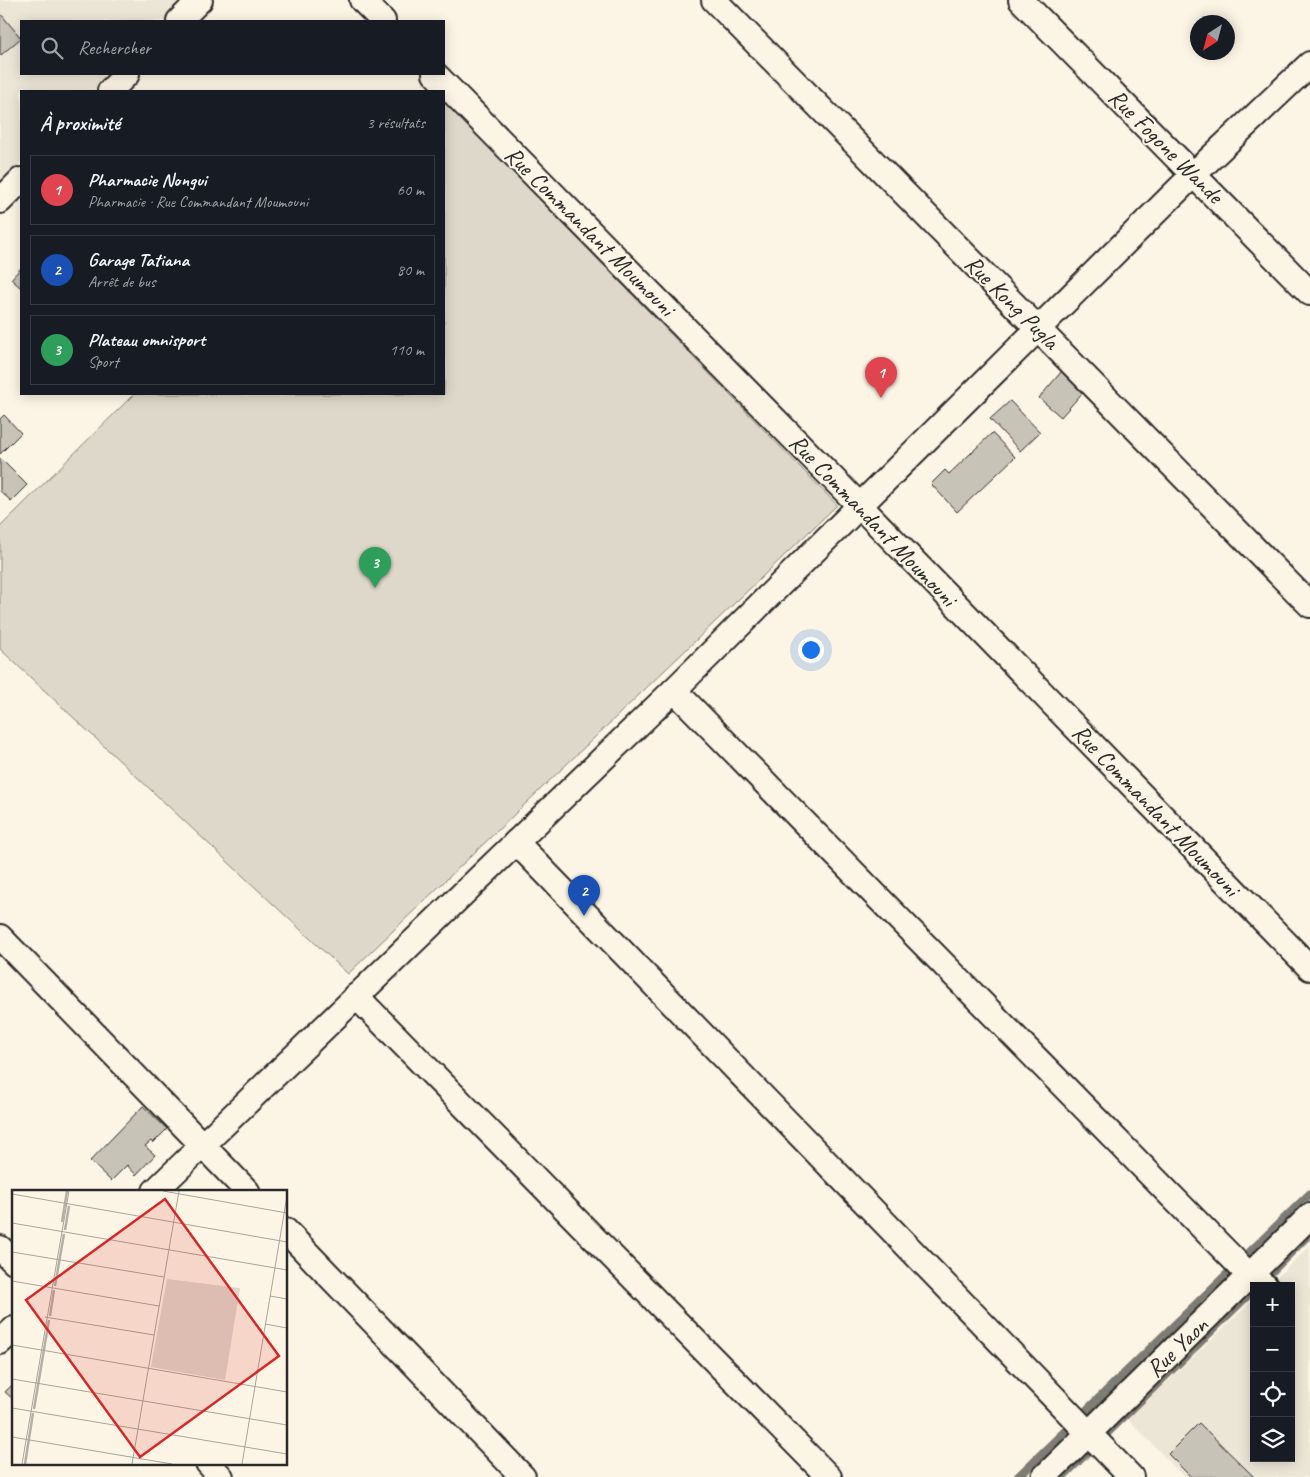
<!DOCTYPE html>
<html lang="fr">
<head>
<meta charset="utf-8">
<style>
	:root { --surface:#171b24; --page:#20242c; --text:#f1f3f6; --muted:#9ea1a6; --line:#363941; --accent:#1a73e8 }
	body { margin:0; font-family:Caveat,sans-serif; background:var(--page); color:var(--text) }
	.controls { position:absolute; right:15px; bottom:15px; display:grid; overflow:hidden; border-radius:0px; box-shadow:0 2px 12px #0003 }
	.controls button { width:45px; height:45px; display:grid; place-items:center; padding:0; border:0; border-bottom:1px solid var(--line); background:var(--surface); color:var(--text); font:25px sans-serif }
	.compass { position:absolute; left:1190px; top:15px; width:45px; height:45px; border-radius:50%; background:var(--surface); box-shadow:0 2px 12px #0003; rotate:216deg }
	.you { position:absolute; left:810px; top:649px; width:18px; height:18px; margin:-12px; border:4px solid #fff; border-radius:50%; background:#1a73e8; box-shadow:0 0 0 8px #1a73e833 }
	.badge { display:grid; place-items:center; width:32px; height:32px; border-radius:50%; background:var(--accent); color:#fff; font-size:16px; font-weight:700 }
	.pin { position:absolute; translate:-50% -41px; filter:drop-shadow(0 1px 2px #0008) }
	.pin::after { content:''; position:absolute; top:26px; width:18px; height:15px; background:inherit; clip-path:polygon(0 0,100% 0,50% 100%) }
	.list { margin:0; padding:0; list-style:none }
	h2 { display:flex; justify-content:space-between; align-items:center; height:65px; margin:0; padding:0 20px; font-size:21px }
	h2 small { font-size:16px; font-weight:400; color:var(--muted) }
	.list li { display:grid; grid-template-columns:32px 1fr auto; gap:15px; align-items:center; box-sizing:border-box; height:70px; margin:0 10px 10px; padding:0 10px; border:1px solid var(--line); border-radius:0px }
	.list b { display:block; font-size:19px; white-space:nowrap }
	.list p { margin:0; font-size:16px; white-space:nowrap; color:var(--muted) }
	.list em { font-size:16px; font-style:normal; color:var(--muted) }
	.icon { flex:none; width:28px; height:28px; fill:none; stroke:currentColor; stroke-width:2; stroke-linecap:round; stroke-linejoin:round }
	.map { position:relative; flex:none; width:1310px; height:1477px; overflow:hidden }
	.search { position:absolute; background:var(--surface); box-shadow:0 2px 12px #0003; left:20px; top:20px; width:425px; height:55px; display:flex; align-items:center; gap:12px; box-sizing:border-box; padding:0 18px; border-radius:0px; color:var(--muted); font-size:19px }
	.panel { position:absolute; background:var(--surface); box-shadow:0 2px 12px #0003; left:20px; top:90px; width:425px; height:305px; border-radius:0px }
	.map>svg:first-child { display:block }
</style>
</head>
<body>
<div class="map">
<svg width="1310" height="1477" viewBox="0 0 1310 1477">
	<rect width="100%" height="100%" fill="#fcf5e5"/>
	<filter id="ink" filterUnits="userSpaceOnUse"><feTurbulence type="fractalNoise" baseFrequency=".02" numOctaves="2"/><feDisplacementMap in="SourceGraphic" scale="10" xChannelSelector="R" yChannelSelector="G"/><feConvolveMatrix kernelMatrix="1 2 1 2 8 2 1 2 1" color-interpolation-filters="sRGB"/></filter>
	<g filter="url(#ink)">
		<g fill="#ece6d7">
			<polygon points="0,0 187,0 165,21 21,21 21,74 111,74 93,91 21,91 21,162 0,182"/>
			<polygon points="1310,1246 1310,1477 1184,1477 1128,1419 1254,1299 1254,1458 1291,1458 1291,1286 1268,1286"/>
		</g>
		<polygon fill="#ded8ca" stroke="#84827a" points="444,101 837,505 348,974 0,649 0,527 134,394 444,394"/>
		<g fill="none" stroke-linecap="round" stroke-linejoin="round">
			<g stroke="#7d7b74" stroke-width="9">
				<polyline points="1261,1282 1310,1233"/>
				<polyline points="1018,1477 1310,1194"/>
				<polyline points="1062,1477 1254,1289"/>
			</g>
		</g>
		<g fill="#c8c3b7" stroke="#2b2b2b">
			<polygon points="0,13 21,38 1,55 0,53"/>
			<polygon points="21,268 21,288 11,279"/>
			<polygon points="1062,371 1084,391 1061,417 1039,398"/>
			<polygon points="1010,401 1040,432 1020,451 990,419"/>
			<polygon points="4,415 21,433 0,454 0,419"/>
			<polygon points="992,433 1015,457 957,512 931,484 945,470 949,474"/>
			<polygon points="0,458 27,485 11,501 0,491"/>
			<polygon points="143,1106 167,1129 153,1143 151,1141 145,1146 155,1155 136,1175 127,1165 111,1181 90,1161"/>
			<polygon points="14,1383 14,1400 5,1392"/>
			<polygon points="1199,1423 1254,1477 1191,1477 1168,1454"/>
		</g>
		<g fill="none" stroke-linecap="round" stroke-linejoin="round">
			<g stroke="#2b2b2b" stroke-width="28">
				<g id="minor">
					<polyline points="362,0 383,21"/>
					<polyline points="714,0 1310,605"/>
					<polyline points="1021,0 1310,293"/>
					<polyline points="179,21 200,0"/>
					<polyline points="435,74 860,506 1310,968"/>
					<polyline points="110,91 127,74"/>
					<polyline points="0,201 21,180"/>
					<polyline points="674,690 1250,1276 1265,1286"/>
					<polyline points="516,842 1131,1477"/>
					<polyline points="0,937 247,1191"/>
					<polyline points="356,996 829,1477"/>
					<polyline points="155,1191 674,690 1194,174 1310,64"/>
					<polyline points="286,1231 523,1477"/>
					<polyline points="0,1248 14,1262"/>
					<polyline points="0,1342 14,1329"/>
					<polyline points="208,1463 221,1477"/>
					<polyline points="1044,1477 1310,1216"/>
				</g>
			</g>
			<use href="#minor" stroke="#fcf5e5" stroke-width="24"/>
		</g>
	</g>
	<g text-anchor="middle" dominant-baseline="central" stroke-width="4" stroke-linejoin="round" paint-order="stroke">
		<g font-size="24" fill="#2b2b2b" stroke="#fcf5e5">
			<text transform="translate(1166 146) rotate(45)">Rue Fogone Wande</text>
			<text transform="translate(590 231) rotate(45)">Rue Commandant Moumouni</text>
			<text transform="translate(1012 302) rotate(45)">Rue Kong Pugla</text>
			<text transform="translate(873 520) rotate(46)">Rue Commandant Moumouni</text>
			<text transform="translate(1156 810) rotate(46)">Rue Commandant Moumouni</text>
			<text transform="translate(1177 1347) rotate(-44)">Rue Yaon</text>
		</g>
	</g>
	<g transform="translate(12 1190)">
		<rect width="275" height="275" fill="#fcf5e5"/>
		<path d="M155,89L228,98L213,190L139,177Z" fill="#ded8ca"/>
		<path fill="none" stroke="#b4b0a5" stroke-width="2.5" d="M50,32L55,1M53,40L57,16M43,96L52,44M38,126L42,100M22,219L37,130M13,274L21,223"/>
		<path fill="none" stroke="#a8a49b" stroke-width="1" d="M151,1L275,23M0,4L275,52M0,33L275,80M0,62L152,87M0,91L147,116M258,106L275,109M33,127L142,145M253,134L275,138M0,155L275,202M0,189L275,235M0,218L275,264M0,247L160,274M10,274L57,1M120,274L167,1M230,274L275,6"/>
		<path fill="#d62828" fill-opacity="0.15" stroke="#d62828" stroke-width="2.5" d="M153,9L267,166L128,267L14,110Z"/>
		<rect width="275" height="275" fill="none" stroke="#2b2b2b" stroke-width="2.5"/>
	</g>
</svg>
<div class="controls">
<button>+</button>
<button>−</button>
<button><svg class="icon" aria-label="locate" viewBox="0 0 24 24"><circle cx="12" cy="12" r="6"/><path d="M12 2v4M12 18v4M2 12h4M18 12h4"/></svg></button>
<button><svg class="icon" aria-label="layers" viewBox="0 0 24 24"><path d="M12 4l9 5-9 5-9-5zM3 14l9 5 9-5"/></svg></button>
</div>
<svg class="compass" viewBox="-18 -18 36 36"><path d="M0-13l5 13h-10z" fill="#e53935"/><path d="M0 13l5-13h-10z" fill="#9ea1a6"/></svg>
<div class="you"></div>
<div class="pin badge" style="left:881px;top:398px;background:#e0444e">1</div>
<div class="pin badge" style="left:584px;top:916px;background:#1a4fb4">2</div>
<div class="pin badge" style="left:375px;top:588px;background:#2e9e5b">3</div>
<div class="search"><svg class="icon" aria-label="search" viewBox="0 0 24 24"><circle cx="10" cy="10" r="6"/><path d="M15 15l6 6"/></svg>Rechercher</div>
<section class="panel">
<h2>À proximité<small>3 résultats</small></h2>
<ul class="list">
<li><span class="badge" style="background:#e0444e">1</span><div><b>Pharmacie Nongui</b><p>Pharmacie · Rue Commandant Moumouni</p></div><em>60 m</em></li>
<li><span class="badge" style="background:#1a4fb4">2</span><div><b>Garage Tatiana</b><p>Arrêt de bus</p></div><em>80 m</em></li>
<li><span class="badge" style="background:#2e9e5b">3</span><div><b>Plateau omnisport</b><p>Sport</p></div><em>110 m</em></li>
</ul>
</section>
</div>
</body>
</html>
